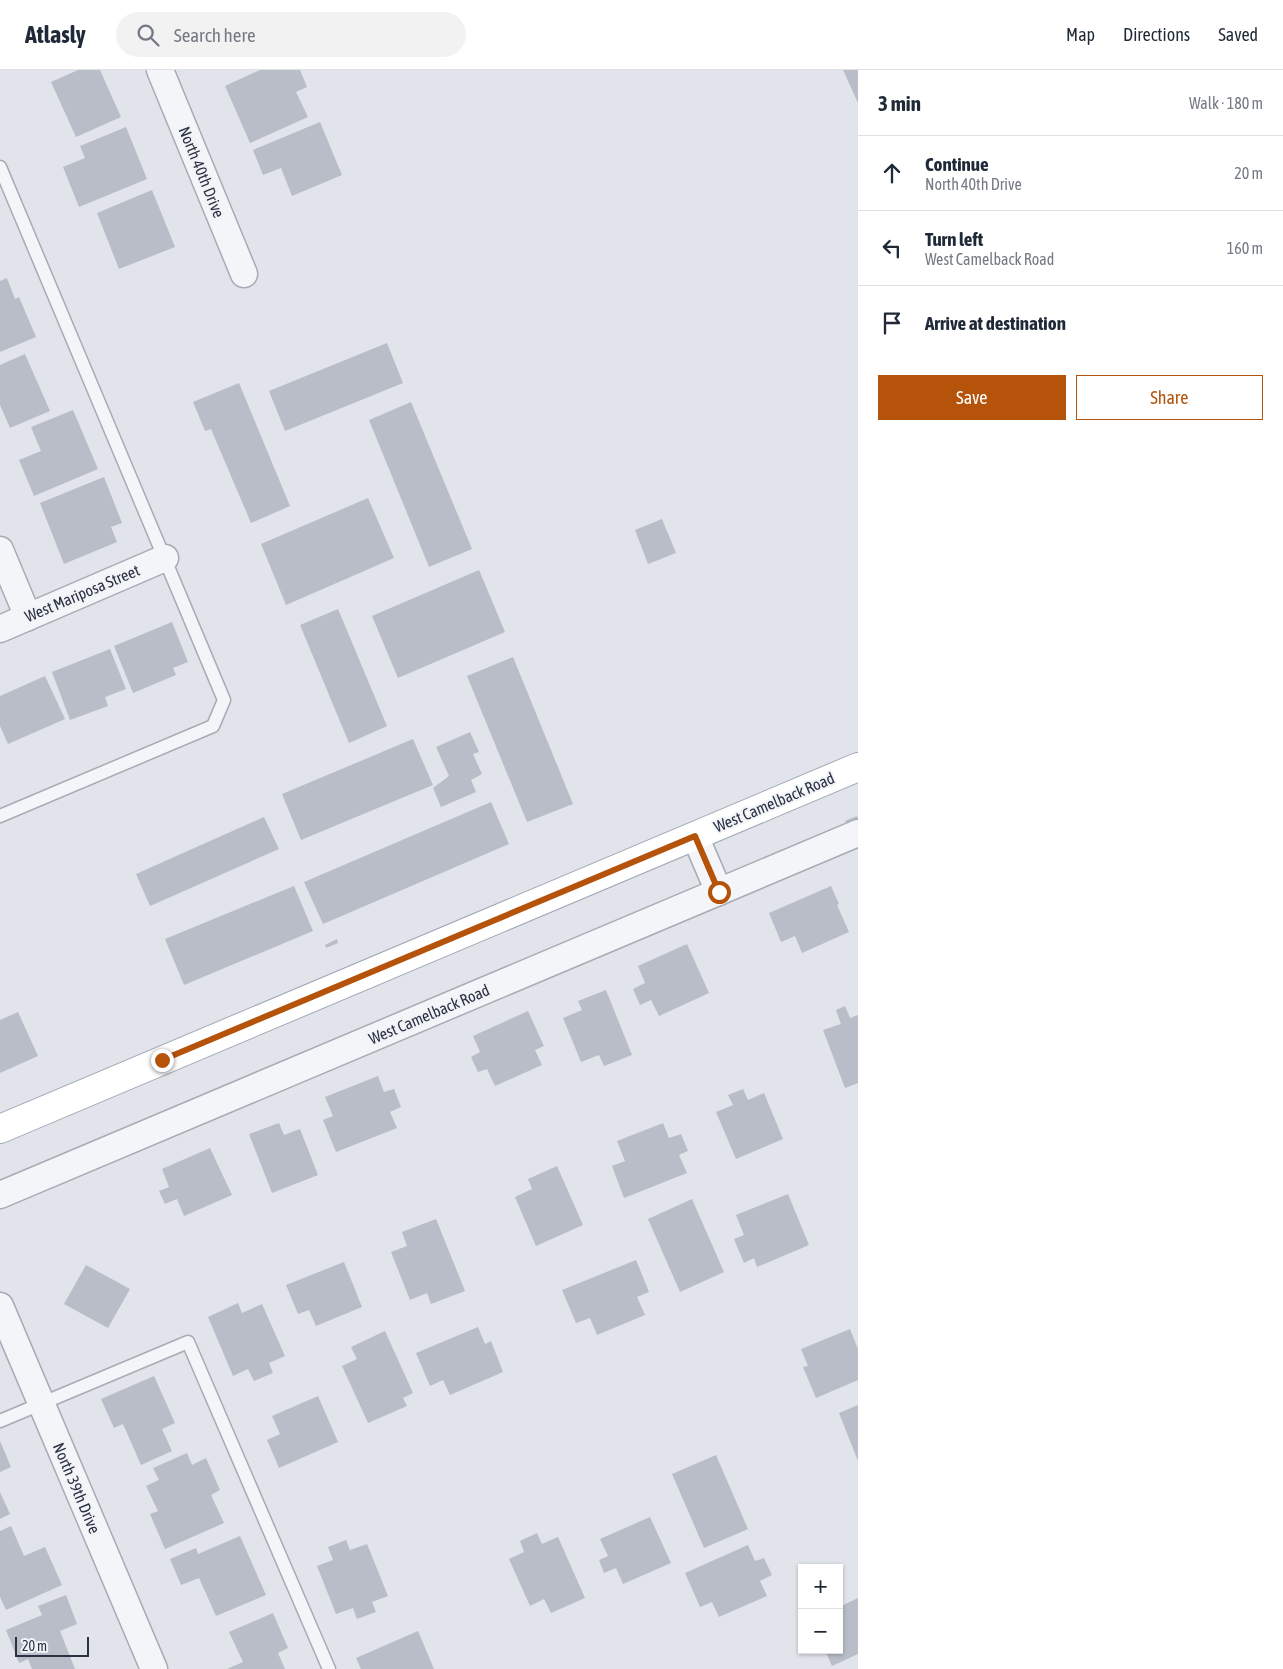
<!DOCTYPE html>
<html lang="en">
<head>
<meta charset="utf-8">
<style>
	:root { --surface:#fff; --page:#f2f2f3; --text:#1f2937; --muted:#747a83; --line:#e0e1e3; --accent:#b45309 }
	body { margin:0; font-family:"Asap Condensed",sans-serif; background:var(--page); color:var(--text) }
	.controls { position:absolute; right:15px; bottom:15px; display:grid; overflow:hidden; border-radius:0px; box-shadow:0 1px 4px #0004 }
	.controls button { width:45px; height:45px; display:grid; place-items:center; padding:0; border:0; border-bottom:1px solid var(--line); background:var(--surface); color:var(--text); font:25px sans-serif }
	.scale { position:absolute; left:15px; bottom:12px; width:74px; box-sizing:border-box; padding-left:5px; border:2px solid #293143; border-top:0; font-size:14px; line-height:18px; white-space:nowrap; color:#293143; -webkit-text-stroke:4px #f1f3f7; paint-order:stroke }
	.stop { position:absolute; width:15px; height:15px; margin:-11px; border:4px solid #b45309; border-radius:50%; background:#fff }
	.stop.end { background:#b45309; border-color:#fff; box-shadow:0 1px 5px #0008 }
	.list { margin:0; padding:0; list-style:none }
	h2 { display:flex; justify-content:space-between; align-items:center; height:65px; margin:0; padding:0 20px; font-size:21px }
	h2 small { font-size:16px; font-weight:400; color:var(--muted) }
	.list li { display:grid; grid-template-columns:32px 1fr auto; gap:15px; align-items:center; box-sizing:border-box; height:75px; padding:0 20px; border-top:1px solid var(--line) }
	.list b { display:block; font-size:19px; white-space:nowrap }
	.list p { margin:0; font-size:16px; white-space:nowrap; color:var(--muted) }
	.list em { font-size:16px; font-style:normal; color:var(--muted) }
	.actions { display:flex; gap:10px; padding:15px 20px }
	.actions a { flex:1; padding:11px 0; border:1px solid var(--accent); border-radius:0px; text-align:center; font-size:18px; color:var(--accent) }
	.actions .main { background:var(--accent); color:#fff }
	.icon { flex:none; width:28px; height:28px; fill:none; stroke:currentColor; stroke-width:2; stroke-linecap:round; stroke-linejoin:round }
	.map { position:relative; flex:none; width:858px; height:1599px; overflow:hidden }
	header { display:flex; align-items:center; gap:30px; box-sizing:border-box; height:70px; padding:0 25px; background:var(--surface); border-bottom:1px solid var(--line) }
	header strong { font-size:24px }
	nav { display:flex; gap:28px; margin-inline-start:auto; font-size:18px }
	.search { width:350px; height:45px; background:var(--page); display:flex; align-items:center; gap:12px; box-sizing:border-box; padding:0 18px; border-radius:28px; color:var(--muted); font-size:19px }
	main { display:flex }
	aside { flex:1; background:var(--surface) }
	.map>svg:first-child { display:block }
</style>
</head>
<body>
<header>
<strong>Atlasly</strong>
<div class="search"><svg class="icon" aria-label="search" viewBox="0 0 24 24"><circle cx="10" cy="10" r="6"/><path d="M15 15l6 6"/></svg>Search here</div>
<nav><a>Map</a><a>Directions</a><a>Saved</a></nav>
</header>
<main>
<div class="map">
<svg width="858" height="1599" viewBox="0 0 858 1599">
	<rect width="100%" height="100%" fill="#e1e4ea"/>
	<g fill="#b8bdc8">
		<polygon points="78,0 100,0 121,47 76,67 51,12"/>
		<polygon points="260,0 300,0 307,17 296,22 308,47 250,73 225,16"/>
		<polygon points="843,0 858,0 858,33"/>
		<polygon points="320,52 342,105 292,126 281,98 263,105 253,80"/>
		<polygon points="126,57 147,109 79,137 63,97 85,88 80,76"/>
		<polygon points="152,120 175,177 119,199 97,143"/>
		<polygon points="7,208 15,229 19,227 36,267 0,282 0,211"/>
		<polygon points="387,273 403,313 285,361 269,321"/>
		<polygon points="25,284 50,341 10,358 0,335 0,295"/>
		<polygon points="239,313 290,436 251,453 211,359 205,361 193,332"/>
		<polygon points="411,332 472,479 429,497 369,350"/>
		<polygon points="73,340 98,399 34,426 19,390 41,381 31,357"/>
		<polygon points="104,407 122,453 111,457 117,472 64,494 40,433"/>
		<polygon points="368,428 394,488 286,535 261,474"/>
		<polygon points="662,449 676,483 648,494 635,460"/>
		<polygon points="479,500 505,562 398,608 372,546"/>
		<polygon points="338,539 387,656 349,673 300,555"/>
		<polygon points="172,552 188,592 173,598 176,605 133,623 114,576"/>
		<polygon points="110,579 126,619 105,627 108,636 70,650 52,602"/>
		<polygon points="513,587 573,734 527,752 467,606"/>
		<polygon points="45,606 65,649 8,674 0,656 0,626"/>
		<polygon points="470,662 479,682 473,684 482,704 471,710 476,722 441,737 433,718 449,706 436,677"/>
		<polygon points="413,669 433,715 301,770 282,724"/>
		<polygon points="491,732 509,774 323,854 304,812"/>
		<polygon points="857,746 858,750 847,754 845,751"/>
		<polygon points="264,747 279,779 150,836 136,804"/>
		<polygon points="294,816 313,861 184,915 165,869"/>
		<polygon points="831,816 839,834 837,835 849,862 802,883 795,866 781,872 769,843"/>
		<polygon points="337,869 338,873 326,878 325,875"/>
		<polygon points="687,874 709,923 659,946 651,930 640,935 633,919 645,913 638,896"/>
		<polygon points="606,920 632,985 604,996 599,985 581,992 563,948 582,940 578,931"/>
		<polygon points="845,936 850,948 858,945 858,1013 845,1018 823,960 841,954 836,940"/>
		<polygon points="528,941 544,976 535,980 542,995 495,1016 487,999 478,1002 471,987 480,982 473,966"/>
		<polygon points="18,942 38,986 0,1003 0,950"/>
		<polygon points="378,1006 384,1022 394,1019 401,1037 390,1042 397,1058 336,1082 323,1050 333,1046 325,1027"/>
		<polygon points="743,1019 748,1030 764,1023 783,1069 736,1089 716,1042 733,1035 728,1025"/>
		<polygon points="279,1053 284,1065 300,1059 318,1105 272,1123 249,1064"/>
		<polygon points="663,1053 669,1068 681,1064 688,1081 679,1085 687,1103 624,1128 612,1096 625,1091 617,1071"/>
		<polygon points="210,1078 232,1125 184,1146 177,1129 165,1134 159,1121 169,1117 162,1099"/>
		<polygon points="557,1096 583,1155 536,1176 515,1127 532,1119 528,1109"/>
		<polygon points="788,1124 809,1175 757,1197 754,1188 744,1193 734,1169 744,1165 736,1145"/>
		<polygon points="692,1129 724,1202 680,1222 648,1149"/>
		<polygon points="436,1149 465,1221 431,1234 427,1223 410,1230 391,1182 407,1176 402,1162"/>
		<polygon points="636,1190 649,1222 637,1227 645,1245 597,1265 590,1248 576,1253 562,1220"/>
		<polygon points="344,1192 362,1237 316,1256 309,1240 298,1244 286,1215"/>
		<polygon points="86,1195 130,1219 108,1258 64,1234"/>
		<polygon points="238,1233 242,1243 262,1234 285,1286 269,1293 273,1303 254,1311 248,1299 233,1306 208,1247"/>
		<polygon points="478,1257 485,1274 491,1271 503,1302 450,1325 443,1310 430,1316 416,1283"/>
		<polygon points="850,1259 858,1279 858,1310 816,1328 803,1297 808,1296 801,1279"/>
		<polygon points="385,1261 413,1323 403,1328 407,1336 368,1353 342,1296 357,1289 351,1277"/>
		<polygon points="154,1306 175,1353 162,1359 172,1381 141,1395 123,1354 114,1358 101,1329"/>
		<polygon points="318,1326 338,1372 279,1398 267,1370 280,1364 272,1346"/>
		<polygon points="858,1335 858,1391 839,1343"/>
		<polygon points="0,1371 11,1397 0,1402"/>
		<polygon points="187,1383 192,1395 206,1388 220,1420 211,1425 224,1453 165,1479 150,1444 158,1441 146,1416 159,1410 153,1398"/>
		<polygon points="716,1385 748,1459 704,1478 672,1404"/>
		<polygon points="0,1422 10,1444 0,1449"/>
		<polygon points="650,1447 671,1493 623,1514 616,1498 604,1503 599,1490 608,1486 600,1469"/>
		<polygon points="11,1456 24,1486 45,1477 62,1515 6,1540 0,1527 0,1461"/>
		<polygon points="537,1463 542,1474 558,1467 585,1528 551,1543 544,1529 530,1536 509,1489 524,1482 520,1471"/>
		<polygon points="240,1466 266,1525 216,1546 199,1508 181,1515 170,1489 196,1478 198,1484"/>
		<polygon points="346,1470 350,1480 367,1474 388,1526 372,1532 376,1542 357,1549 353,1538 336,1544 317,1496 333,1490 328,1477"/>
		<polygon points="748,1475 755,1491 764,1488 772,1505 760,1511 767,1526 719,1547 712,1532 700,1537 685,1503"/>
		<polygon points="66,1525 77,1554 60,1561 75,1599 32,1599 28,1589 19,1593 6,1560 42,1545 38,1536"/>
		<polygon points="858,1528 858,1584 832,1596 825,1580 839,1580 839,1537"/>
		<polygon points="273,1543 288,1578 278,1583 285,1599 227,1599 243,1592 229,1562"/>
		<polygon points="418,1561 434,1599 361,1599 356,1588"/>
	</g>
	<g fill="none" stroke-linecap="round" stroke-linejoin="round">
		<g stroke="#a6abb5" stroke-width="15">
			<g id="lane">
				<polyline points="0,97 224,630 213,656 0,746"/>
				<polyline points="0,1351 188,1272 329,1599"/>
			</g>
		</g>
		<g stroke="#a6abb5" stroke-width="29">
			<g id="street">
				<polyline points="160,0 244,204"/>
				<polyline points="0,480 28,547"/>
				<polyline points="0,559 165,488"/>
				<polyline points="695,766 719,822"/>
				<polyline points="0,1125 858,763"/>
				<polyline points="0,1236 154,1599"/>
			</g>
		</g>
		<g stroke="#a0a8b6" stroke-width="30">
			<polyline id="primary" points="0,1059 858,697"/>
		</g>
		<use href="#lane" stroke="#f4f5f8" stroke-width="12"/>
		<use href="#street" stroke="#f4f5f8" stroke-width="26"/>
		<use href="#primary" stroke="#fff" stroke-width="28"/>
	</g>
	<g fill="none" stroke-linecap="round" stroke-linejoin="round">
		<polyline stroke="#b45309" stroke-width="6" points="162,990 695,766 719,822"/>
	</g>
	<g text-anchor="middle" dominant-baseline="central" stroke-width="4" stroke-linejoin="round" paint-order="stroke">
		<g font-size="16" fill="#293143" stroke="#f1f3f7">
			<text transform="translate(202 102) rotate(68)">North 40th Drive</text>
			<text transform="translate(82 523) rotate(-23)">West Mariposa Street</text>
			<text transform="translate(774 732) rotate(-23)">West Camelback Road</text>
			<text transform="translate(429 944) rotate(-23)">West Camelback Road</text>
			<text transform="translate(77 1418) rotate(67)">North 39th Drive</text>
		</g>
	</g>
</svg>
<div class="controls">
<button>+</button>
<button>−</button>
</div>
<div class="scale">20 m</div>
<div class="stop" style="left:719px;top:822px"></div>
<div class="stop end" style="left:162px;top:990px"></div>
</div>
<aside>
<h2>3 min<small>Walk · 180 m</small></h2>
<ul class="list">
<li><svg class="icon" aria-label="ahead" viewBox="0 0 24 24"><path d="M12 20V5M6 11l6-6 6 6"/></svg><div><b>Continue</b><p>North 40th Drive</p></div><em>20 m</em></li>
<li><svg class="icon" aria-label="left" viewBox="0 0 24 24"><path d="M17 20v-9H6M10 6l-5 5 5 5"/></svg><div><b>Turn left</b><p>West Camelback Road</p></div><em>160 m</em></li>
<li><svg class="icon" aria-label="arrive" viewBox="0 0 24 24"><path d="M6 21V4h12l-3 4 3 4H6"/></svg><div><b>Arrive at destination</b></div></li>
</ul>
<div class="actions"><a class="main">Save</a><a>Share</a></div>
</aside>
</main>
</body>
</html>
